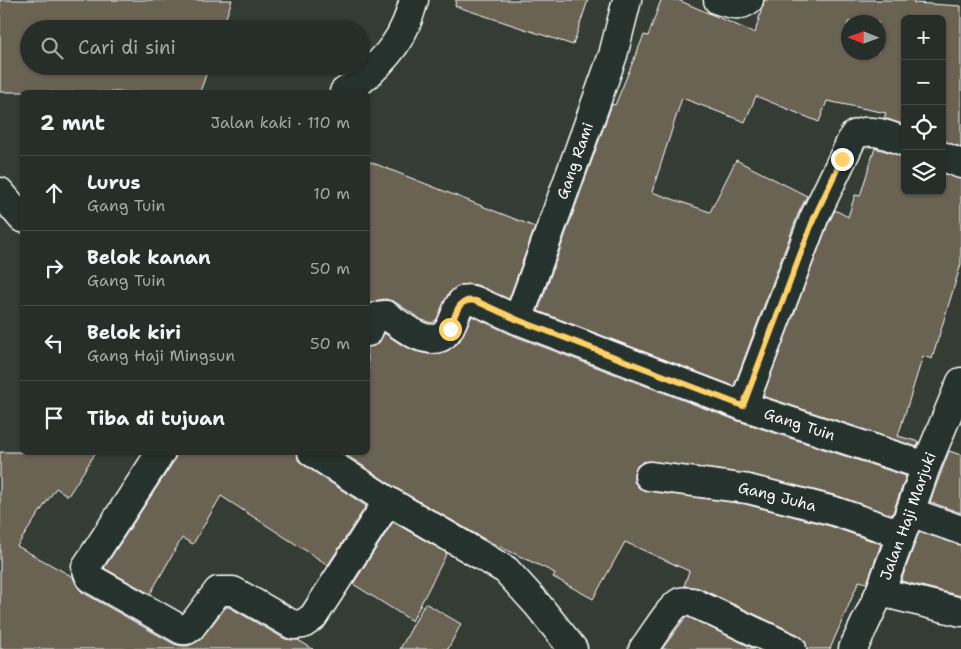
<!DOCTYPE html>
<html lang="id">
<head>
<meta charset="utf-8">
<style>
	:root { --surface:#272d28; --page:#333934; --text:#f1f3f6; --muted:#a4a8a8; --line:#434945 }
	body { margin:0; font-family:"Shantell Sans",sans-serif; background:var(--page); color:var(--text) }
	.controls { position:absolute; right:15px; top:15px; display:grid; overflow:hidden; border-radius:8px; box-shadow:0 1px 4px #0004 }
	.controls button { width:45px; height:45px; display:grid; place-items:center; padding:0; border:0; border-bottom:1px solid var(--line); background:var(--surface); color:var(--text); font:25px sans-serif }
	.compass { position:absolute; left:841px; top:15px; width:45px; height:45px; border-radius:50%; background:var(--surface); box-shadow:0 1px 4px #0004; rotate:271deg }
	.stop { position:absolute; width:15px; height:15px; margin:-11px; border:4px solid #ffd166; border-radius:50%; background:#fff }
	.stop.end { background:#ffd166; border-color:#fff; box-shadow:0 1px 5px #0008 }
	.list { margin:0; padding:0; list-style:none }
	h2 { display:flex; justify-content:space-between; align-items:center; height:65px; margin:0; padding:0 20px; font-size:21px }
	h2 small { font-size:16px; font-weight:400; color:var(--muted) }
	.list li { display:grid; grid-template-columns:32px 1fr auto; gap:15px; align-items:center; box-sizing:border-box; height:75px; padding:0 20px; border-top:1px solid var(--line) }
	.list b { display:block; font-size:19px; white-space:nowrap }
	.list p { margin:0; font-size:16px; white-space:nowrap; color:var(--muted) }
	.list em { font-size:16px; font-style:normal; color:var(--muted) }
	.icon { flex:none; width:28px; height:28px; fill:none; stroke:currentColor; stroke-width:2; stroke-linecap:round; stroke-linejoin:round }
	.map { position:relative; flex:none; width:961px; height:649px; overflow:hidden }
	.search { position:absolute; background:var(--surface); box-shadow:0 1px 4px #0004; left:20px; top:20px; width:350px; height:55px; display:flex; align-items:center; gap:12px; box-sizing:border-box; padding:0 18px; border-radius:28px; color:var(--muted); font-size:19px }
	.panel { position:absolute; background:var(--surface); box-shadow:0 1px 4px #0004; left:20px; top:90px; width:350px; height:365px; border-radius:8px }
	.map>svg:first-child { display:block }
</style>
</head>
<body>
<div class="map">
<svg width="961" height="649" viewBox="0 0 961 649">
	<rect width="100%" height="100%" fill="#343c35"/>
	<filter id="ink" filterUnits="userSpaceOnUse"><feTurbulence type="fractalNoise" baseFrequency=".02" numOctaves="2"/><feDisplacementMap in="SourceGraphic" scale="10" xChannelSelector="R" yChannelSelector="G"/><feConvolveMatrix kernelMatrix="1 2 1 2 8 2 1 2 1" color-interpolation-filters="sRGB"/></filter>
	<g filter="url(#ink)">
		<g fill="#6a6253" stroke="#fff" fill-rule="evenodd">
			<polygon points="0,0 232,0 222,29 29,29 29,66 209,66 200,92 0,92"/>
			<polygon points="456,0 588,0 573,45 455,6"/>
			<path d="M661,0H678L755,33L764,0H914V3L961,6V147L942,141V19H905V125L884,118L886,113L827,101L819,122L756,96L745,122L682,98L652,192L710,212L736,160L807,196L799,212L734,386L538,311L612,104L615,105L644,35L648,36ZM848,22H878V52H848Z"/>
			<polygon points="875,148 905,157 905,191 942,191 942,173 961,179 961,264 932,359 923,356 898,436 919,442 917,447 763,396 828,224 835,210 848,217 855,195 860,196"/>
			<polygon points="368,161 535,227 509,299 477,285 469,284 460,285 448,294 437,319 432,323 422,320 395,302 386,299 378,300 368,305"/>
			<polygon points="472,316 512,335 738,421 906,476 892,515 838,496 750,474 651,461 643,462 636,467 634,473 634,482 639,488 646,491 745,504 830,526 881,544 867,583 859,581 830,649 807,649 805,641 799,635 699,588 684,586 689,571 625,542 593,599 553,577 555,573 486,540 396,488 342,452 368,452 368,347 378,344 384,333 402,345 415,351 428,354 443,353 449,350 459,342"/>
			<polygon points="949,451 961,455 961,513 930,502"/>
			<polygon points="0,452 96,452 68,496 56,488 17,546 73,577 76,584 82,592 174,644 182,646 188,646 200,640 226,607 229,607 285,639 298,640 313,649 0,649"/>
			<polygon points="177,452 297,452 298,460 304,465 366,506 328,565 221,496 193,544 182,538 150,594 104,568 174,461"/>
			<polygon points="393,522 447,553 412,621 353,584"/>
			<polygon points="919,532 961,545 961,596 901,581"/>
			<polygon points="425,603 461,624 448,649 400,649"/>
			<polygon points="686,617 688,617 755,649 662,649"/>
		</g>
		<g fill="none" stroke-linecap="round" stroke-linejoin="round">
			<g stroke="#fff" stroke-width="31">
				<g id="minor">
					<path d="M718,0C730,3 739,8 749,0"/>
					<path d="M344,92C366,79 395,51 405,26C409,18 411,9 414,0"/>
					<polyline points="942,156 961,164"/>
					<polyline points="0,192 22,218"/>
					<path id="s1" d="M518,320L613,55L627,0"/>
					<path id="s2" d="M368,332C372,323 374,314 386,315C396,322 407,331 419,336C456,350 451,308 464,300C468,298 472,300 476,301L518,320L743,406L926,466"/>
					<path d="M743,406L814,218L854,135C870,127 889,135 905,142"/>
					<polyline points="161,452 86,567 90,578 182,630 187,630 191,627 218,591 233,591 293,625 303,624 313,617 388,501"/>
					<polyline points="312,452 388,501 506,570 537,604 573,649"/>
					<path id="s3" d="M649,476L748,489L834,511L901,534"/>
					<polyline points="910,512 961,530"/>
					<polyline points="880,592 961,612"/>
					<path d="M643,649C652,638 669,608 680,602C684,601 688,602 692,602L792,649"/>
					<path id="s4" d="M853,649L880,592L910,512L926,466L961,382"/>
				</g>
			</g>
			<use href="#minor" stroke="#26332d" stroke-width="28"/>
		</g>
	</g>
	<g fill="none" stroke-linecap="round" stroke-linejoin="round" filter="url(#ink)">
		<path stroke="#ffd166" stroke-width="6" d="M450,329C456,315 457,297 476,301L518,320L743,406L814,218L842,159"/>
	</g>
	<g text-anchor="middle" dominant-baseline="central" stroke-width="4" stroke-linejoin="round" paint-order="stroke">
		<g font-size="15" fill="#fff" stroke="#26332d">
			<text stroke="none"><textPath href="#s1" startOffset="169">Gang Rami</textPath></text>
			<text stroke="none"><textPath href="#s2" startOffset="492">Gang Tuin</textPath></text>
			<text stroke="none"><textPath href="#s3" startOffset="130">Gang Juha</textPath></text>
			<text stroke="none"><textPath href="#s4" startOffset="144">Jalan Haji Marjuki</textPath></text>
		</g>
	</g>
</svg>
<div class="controls">
<button>+</button>
<button>−</button>
<button><svg class="icon" aria-label="locate" viewBox="0 0 24 24"><circle cx="12" cy="12" r="6"/><path d="M12 2v4M12 18v4M2 12h4M18 12h4"/></svg></button>
<button><svg class="icon" aria-label="layers" viewBox="0 0 24 24"><path d="M12 4l9 5-9 5-9-5zM3 14l9 5 9-5"/></svg></button>
</div>
<svg class="compass" viewBox="-18 -18 36 36"><path d="M0-13l5 13h-10z" fill="#e53935"/><path d="M0 13l5-13h-10z" fill="#a4a8a8"/></svg>
<div class="stop" style="left:450px;top:329px"></div>
<div class="stop end" style="left:842px;top:159px"></div>
<div class="search"><svg class="icon" aria-label="search" viewBox="0 0 24 24"><circle cx="10" cy="10" r="6"/><path d="M15 15l6 6"/></svg>Cari di sini</div>
<section class="panel">
<h2>2 mnt<small>Jalan kaki · 110 m</small></h2>
<ul class="list">
<li><svg class="icon" aria-label="ahead" viewBox="0 0 24 24"><path d="M12 20V5M6 11l6-6 6 6"/></svg><div><b>Lurus</b><p>Gang Tuin</p></div><em>10 m</em></li>
<li><svg class="icon" aria-label="right" viewBox="0 0 24 24"><path d="M7 20v-9h11M14 6l5 5-5 5"/></svg><div><b>Belok kanan</b><p>Gang Tuin</p></div><em>50 m</em></li>
<li><svg class="icon" aria-label="left" viewBox="0 0 24 24"><path d="M17 20v-9H6M10 6l-5 5 5 5"/></svg><div><b>Belok kiri</b><p>Gang Haji Mingsun</p></div><em>50 m</em></li>
<li><svg class="icon" aria-label="arrive" viewBox="0 0 24 24"><path d="M6 21V4h12l-3 4 3 4H6"/></svg><div><b>Tiba di tujuan</b></div></li>
</ul>
</section>
</div>
</body>
</html>
